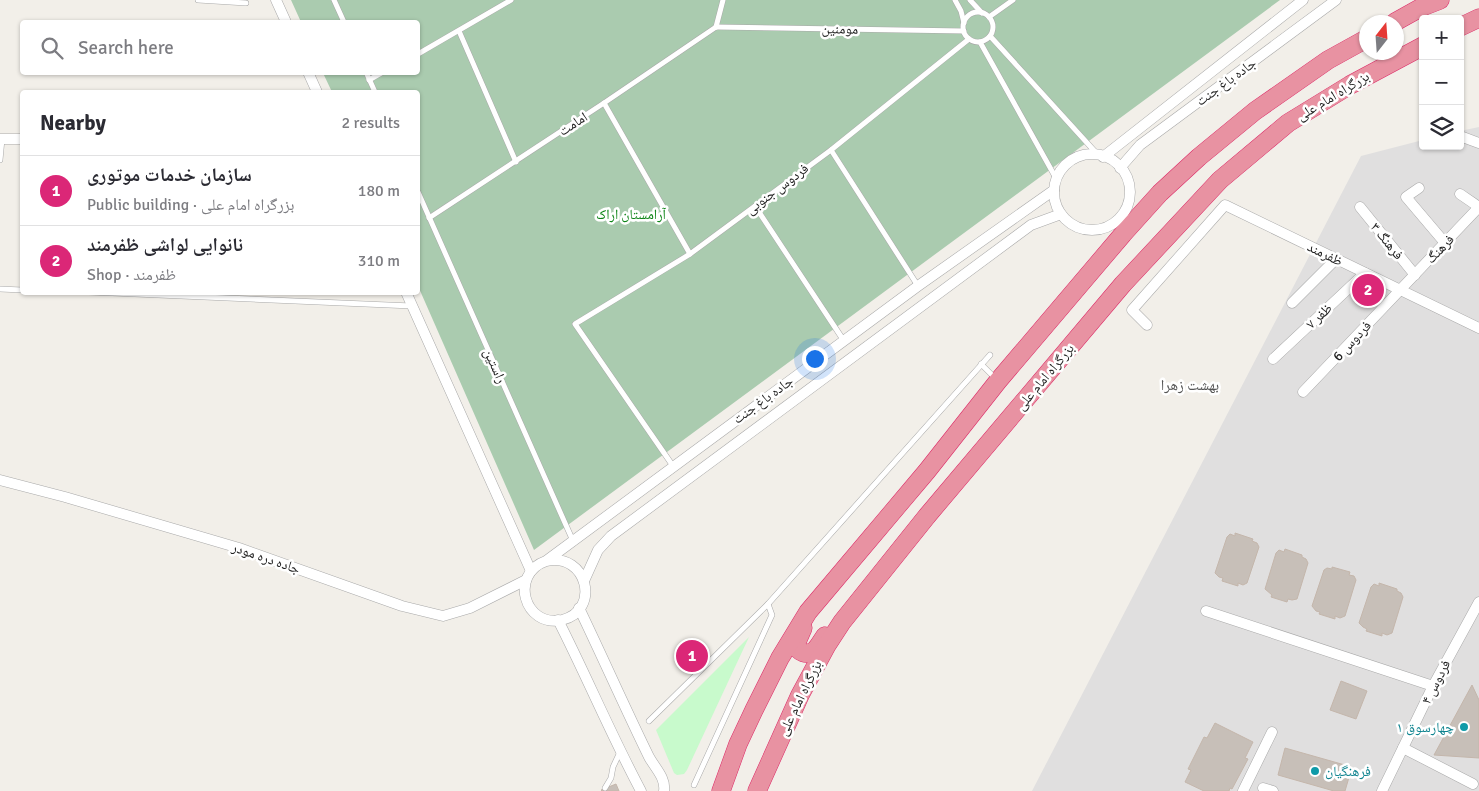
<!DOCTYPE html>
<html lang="en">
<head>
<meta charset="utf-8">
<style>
	:root { --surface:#fff; --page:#f7f7f7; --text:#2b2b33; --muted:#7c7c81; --line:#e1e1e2; --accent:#db2777 }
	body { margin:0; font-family:Signika,"Noto Naskh Arabic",sans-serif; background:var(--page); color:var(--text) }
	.controls { position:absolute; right:15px; top:15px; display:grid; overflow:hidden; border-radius:5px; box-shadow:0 1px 4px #0004 }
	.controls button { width:45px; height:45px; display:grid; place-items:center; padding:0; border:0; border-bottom:1px solid var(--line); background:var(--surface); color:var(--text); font:25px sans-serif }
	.compass { position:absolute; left:1359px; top:15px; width:45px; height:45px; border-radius:50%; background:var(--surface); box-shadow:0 1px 4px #0004; rotate:17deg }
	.you { position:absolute; left:814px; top:358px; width:18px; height:18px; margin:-12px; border:4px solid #fff; border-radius:50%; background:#1a73e8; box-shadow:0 0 0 8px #1a73e833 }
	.badge { display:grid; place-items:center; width:32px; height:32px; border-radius:50%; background:var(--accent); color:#fff; font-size:16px; font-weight:700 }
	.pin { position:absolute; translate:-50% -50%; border:2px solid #fff; box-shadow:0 1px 5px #0006 }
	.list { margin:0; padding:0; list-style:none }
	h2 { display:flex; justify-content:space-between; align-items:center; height:65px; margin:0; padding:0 20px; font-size:21px }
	h2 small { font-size:16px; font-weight:400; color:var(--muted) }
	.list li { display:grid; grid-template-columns:32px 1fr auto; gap:15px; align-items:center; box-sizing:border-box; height:70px; padding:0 20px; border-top:1px solid var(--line) }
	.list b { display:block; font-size:19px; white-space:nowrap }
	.list p { margin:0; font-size:16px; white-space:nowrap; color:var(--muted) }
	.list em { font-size:16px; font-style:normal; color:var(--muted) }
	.icon { flex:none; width:28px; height:28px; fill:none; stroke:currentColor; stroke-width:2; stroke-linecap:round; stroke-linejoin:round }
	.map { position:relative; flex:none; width:1479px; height:791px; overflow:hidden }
	.search { position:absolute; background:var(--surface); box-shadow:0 1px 4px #0004; left:20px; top:20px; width:400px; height:55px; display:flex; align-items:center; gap:12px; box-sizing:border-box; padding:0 18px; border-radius:5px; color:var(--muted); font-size:19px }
	.panel { position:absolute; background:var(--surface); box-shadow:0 1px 4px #0004; left:20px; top:90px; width:400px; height:205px; border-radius:5px }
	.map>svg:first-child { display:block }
</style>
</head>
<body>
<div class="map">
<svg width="1479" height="791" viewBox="0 0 1479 791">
	<rect width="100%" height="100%" fill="#f2efe9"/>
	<polygon fill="#e0dfdf" points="1479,127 1479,791 1032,791 1361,156 1423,140 1423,146 1460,146 1460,131"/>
	<polygon fill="#aacbaf" points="291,0 1280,0 534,550 418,286 418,92 332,92 323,73 418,72 418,22 301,22"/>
	<polygon fill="#c8facc" points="749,637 687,770 684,774 677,775 674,773 656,730"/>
	<g fill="#c7bfb8" stroke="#c4b6ab">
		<polygon points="1235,533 1253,539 1252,541 1257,543 1259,547 1247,583 1243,585 1238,583 1238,586 1222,581 1223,578 1219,577 1215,573 1227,537 1230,534 1235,536"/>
		<polygon points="1285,549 1302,555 1302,557 1306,559 1308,563 1297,599 1292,600 1288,599 1287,602 1271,597 1272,595 1265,589 1276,553 1279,550 1284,552"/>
		<polygon points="1332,567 1350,572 1349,575 1354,576 1356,580 1345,616 1340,618 1335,616 1335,619 1319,614 1320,612 1316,611 1312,606 1324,570 1327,568 1332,569"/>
		<polygon points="1379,583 1397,589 1397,591 1401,593 1403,597 1392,633 1387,635 1382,633 1382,636 1366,631 1367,629 1363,627 1359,623 1371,587 1374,584 1379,586"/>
		<polygon points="1341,681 1367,691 1356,719 1330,710"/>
		<polygon points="1472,685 1479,700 1479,758 1434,755"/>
		<polygon points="1215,723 1253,742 1245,758 1248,759 1232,789 1230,788 1229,791 1204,791 1185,782 1191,770 1188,769 1204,737 1207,738"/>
		<polygon points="1285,748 1352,767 1345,791 1334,791 1278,775"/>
		<polygon points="616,784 619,791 602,791 601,790"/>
	</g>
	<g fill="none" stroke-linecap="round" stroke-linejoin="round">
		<g stroke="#a9a9a9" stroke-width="6">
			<g id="lane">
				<polyline points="198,0 246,3"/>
				<polyline points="334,0 344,22"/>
				<polyline points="955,0 961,11 964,23"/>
				<polyline points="970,0 982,13"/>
				<circle cx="978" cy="27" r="15"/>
				<polyline points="989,17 1013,0"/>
				<polyline points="716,27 964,31"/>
				<polyline points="716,27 723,0"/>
				<polyline points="459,31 516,162"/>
				<polyline points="990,36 1099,156"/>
				<polyline points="980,42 1057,180"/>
				<polyline points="418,54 511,0"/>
				<polyline points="366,72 375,92"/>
				<polyline points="369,80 383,72"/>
				<polyline points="604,103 690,254"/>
				<polyline points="831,150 918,286"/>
				<polyline points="0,160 2,139"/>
				<polyline points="418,192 573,541"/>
				<polyline points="755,206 844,341"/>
				<polyline points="429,218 604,103 716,27"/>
				<polyline points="0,289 22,290"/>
				<polyline points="89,292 412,306"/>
				<polyline points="981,364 996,379"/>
				<polyline points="673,466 575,324 690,254 831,150 969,39"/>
				<polyline points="649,721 768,604 990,355"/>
				<polyline points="694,785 772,615 768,604"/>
				<polyline points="605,788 611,778 613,767 620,752"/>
			</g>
		</g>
		<g stroke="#a9a9a9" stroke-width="11">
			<g id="street">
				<polyline points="276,0 286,22"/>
				<polyline points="308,72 317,92"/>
				<polyline points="1460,136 1479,143"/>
				<polyline points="0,139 22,139"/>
				<circle cx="1092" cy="192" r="38"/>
				<polyline points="1103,157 1303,0"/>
				<polyline points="1120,168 1140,145 1336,0"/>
				<polyline points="1419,188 1406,197 1445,243"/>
				<polyline points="1460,194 1479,207"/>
				<polyline points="1360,207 1415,275"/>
				<polyline points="406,292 531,571"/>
				<polyline points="1292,303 1336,259"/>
				<polyline points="1147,325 1132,310 1225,205 1479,328"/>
				<polyline points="1273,359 1365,273"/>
				<polyline points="1303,392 1479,207"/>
				<polyline points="0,480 65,497 239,548 402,606 443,616 470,608 526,580"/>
				<path d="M546,561C588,552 601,611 562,620C524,628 509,574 546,561L918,286L1054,190"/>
				<polyline points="584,581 598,550 611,536 1031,225 1061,214"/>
				<path d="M579,608C603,658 625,708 649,757C655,768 666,778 664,791"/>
				<polyline points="1206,611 1433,686"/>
				<path d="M558,620C587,677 611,735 641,791"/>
				<polyline points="1403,748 1473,784"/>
				<polyline points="1263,788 1273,791"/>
				<polyline points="1243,791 1272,732"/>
				<polyline points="1382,791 1433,686 1479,602"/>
			</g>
		</g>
		<g stroke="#dc2a67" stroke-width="19">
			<g id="highway">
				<polyline points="1395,22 1422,7 1440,0"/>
				<polyline points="1460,27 1479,18"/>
				<path d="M803,628L796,644C798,653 807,656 815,650C819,646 822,640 825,636"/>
				<polyline points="721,791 738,744 754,710 780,658 808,612 927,471 998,381 1123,234 1160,193 1199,157 1255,111 1328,60 1366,39"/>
				<polyline points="757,791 800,695 827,645 842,622 927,516 1123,284 1220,180 1288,123 1350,85 1423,46"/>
			</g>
		</g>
		<use href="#lane" stroke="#fff" stroke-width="5"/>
		<use href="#street" stroke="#fff" stroke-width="10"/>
		<use href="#highway" stroke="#e892a2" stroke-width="18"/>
	</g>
	<g fill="#0f9aa8" stroke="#fff" stroke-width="2">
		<circle cx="1464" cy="727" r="5"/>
		<circle cx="1315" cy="771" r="5"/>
	</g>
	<g text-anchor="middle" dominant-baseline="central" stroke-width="5" stroke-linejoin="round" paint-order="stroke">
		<g font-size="14" fill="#222" stroke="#fff">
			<text transform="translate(840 29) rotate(1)">مومنین</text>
			<text transform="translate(1226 82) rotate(-36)">جاده باغ جنت</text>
			<text transform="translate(1333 96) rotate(-31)">بزرگراه امام علی</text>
			<text transform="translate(573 124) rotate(-33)">امامت</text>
			<text transform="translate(777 189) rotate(-37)">فردوس جنوبی</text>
			<text transform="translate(1387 241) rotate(51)">فرهنگ ۳</text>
			<text transform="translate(1440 249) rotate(-46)">فرهنگ</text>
			<text transform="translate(1325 254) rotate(26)">ظفرمند</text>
			<text transform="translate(1319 316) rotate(-43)">ظفر ۷</text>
			<text transform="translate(1352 341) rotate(-47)">فردوس 6</text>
			<text transform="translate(495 366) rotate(66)">راستین</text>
			<text transform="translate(1045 377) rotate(-50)">بزرگراه امام علی</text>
			<text transform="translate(763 400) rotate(-36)">جاده باغ جنت</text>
			<text transform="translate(266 558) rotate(19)">جاده دره مودر</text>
			<text transform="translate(1436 682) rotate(-63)">فردوس ۴</text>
			<text transform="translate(800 698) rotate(-64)">بزرگراه امام علی</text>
		</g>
		<g font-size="14" fill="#0c8416" stroke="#fff">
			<text x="631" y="214">آرامستان اراک</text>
		</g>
		<g font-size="14" fill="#0d838f" stroke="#fff" text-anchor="end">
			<text x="1454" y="727">چهارسوق ۱</text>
			<text x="1325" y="771" text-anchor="start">فرهنگیان</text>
		</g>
		<g font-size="15" fill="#555" stroke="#fff">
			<text x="1190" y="385">بهشت زهرا</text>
		</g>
	</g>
</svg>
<div class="controls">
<button>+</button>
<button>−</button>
<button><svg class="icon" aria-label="layers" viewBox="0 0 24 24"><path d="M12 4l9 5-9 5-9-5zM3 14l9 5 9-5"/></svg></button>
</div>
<svg class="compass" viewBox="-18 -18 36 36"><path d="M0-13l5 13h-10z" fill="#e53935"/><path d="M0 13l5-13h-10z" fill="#7c7c81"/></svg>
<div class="you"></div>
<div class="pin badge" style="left:692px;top:656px">1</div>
<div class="pin badge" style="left:1368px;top:290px">2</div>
<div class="search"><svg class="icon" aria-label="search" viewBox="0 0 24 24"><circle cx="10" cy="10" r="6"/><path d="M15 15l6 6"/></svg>Search here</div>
<section class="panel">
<h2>Nearby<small>2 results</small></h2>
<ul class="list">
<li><span class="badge">1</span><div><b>سازمان خدمات موتوری</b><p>Public building · بزرگراه امام علی</p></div><em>180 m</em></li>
<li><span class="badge">2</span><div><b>نانوایی لواشی ظفرمند</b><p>Shop · ظفرمند</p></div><em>310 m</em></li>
</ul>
</section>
</div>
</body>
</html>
